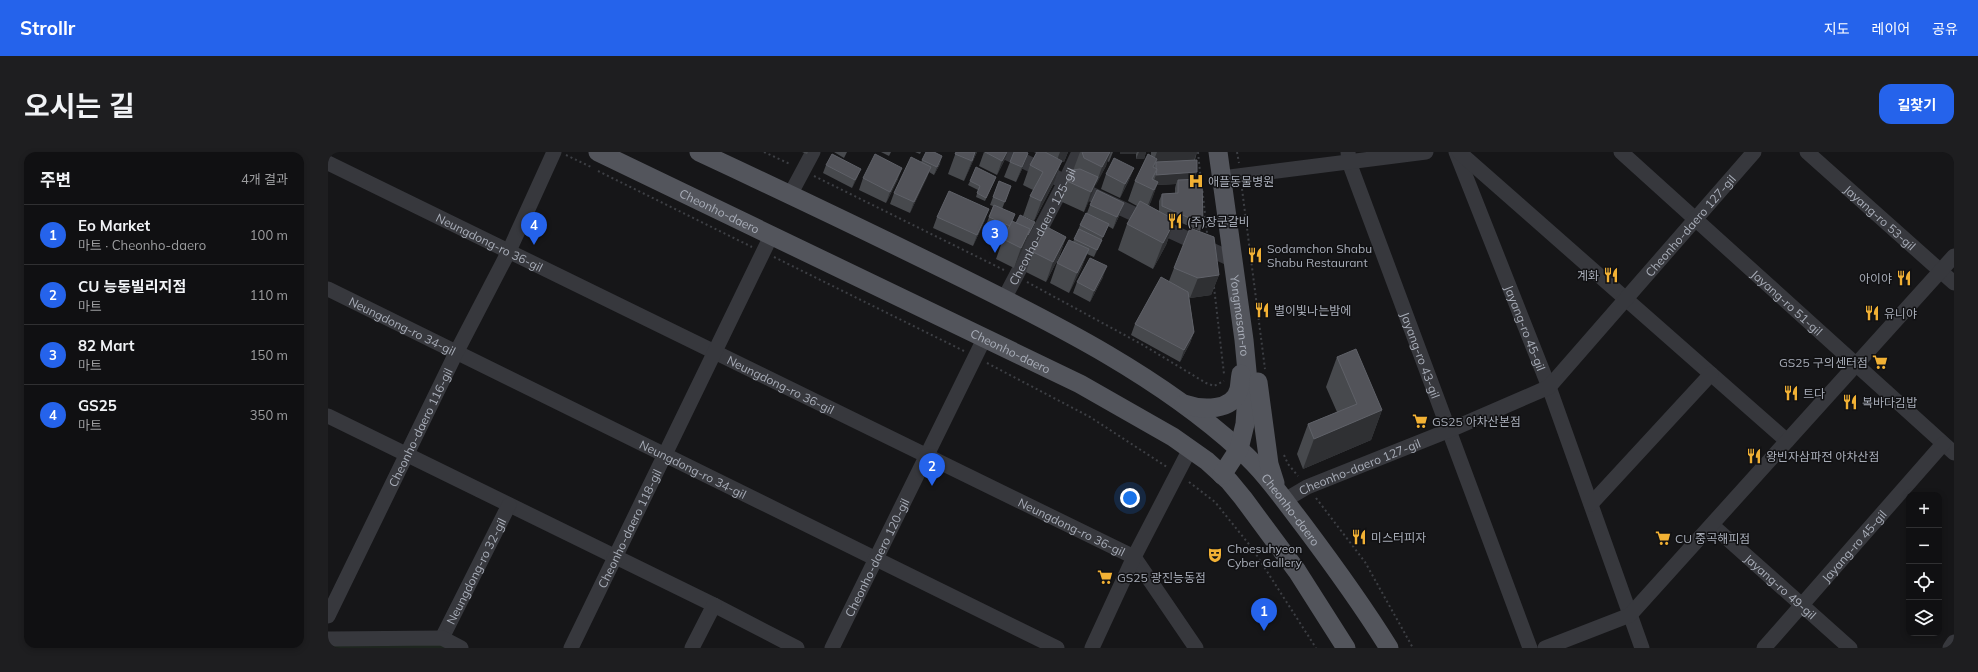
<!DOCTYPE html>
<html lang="ko">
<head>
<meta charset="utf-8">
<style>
	:root { --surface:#101012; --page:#1e1e20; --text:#f1f3f6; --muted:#9c9d9f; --line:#303032; --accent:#2563eb }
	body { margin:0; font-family:Mulish,"Noto Sans KR",sans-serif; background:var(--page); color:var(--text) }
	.controls { position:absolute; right:12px; bottom:12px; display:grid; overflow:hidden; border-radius:8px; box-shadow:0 2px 6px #0003 }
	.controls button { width:36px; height:36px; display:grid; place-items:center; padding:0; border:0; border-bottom:1px solid var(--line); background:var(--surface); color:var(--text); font:20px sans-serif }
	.you { position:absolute; left:802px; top:346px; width:14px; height:14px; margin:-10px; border:3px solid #fff; border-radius:50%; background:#1a73e8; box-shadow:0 0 0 6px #1a73e833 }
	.badge { display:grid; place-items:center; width:26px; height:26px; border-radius:50%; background:var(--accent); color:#fff; font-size:13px; font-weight:700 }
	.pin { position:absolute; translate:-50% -33px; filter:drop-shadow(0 1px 2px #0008) }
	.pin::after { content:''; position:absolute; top:21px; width:14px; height:12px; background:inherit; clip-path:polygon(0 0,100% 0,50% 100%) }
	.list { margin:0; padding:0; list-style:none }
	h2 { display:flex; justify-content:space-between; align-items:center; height:52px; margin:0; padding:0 16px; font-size:17px }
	h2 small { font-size:13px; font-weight:400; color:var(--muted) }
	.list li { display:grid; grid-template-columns:26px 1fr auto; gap:12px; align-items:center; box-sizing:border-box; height:60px; padding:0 16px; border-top:1px solid var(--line) }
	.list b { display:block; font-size:15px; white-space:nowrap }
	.list p { margin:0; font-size:13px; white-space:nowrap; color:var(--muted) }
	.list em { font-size:13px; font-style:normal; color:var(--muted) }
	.icon { flex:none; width:22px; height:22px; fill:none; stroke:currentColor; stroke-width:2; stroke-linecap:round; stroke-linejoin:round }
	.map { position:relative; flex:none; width:1626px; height:496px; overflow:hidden; border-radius:12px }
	header { display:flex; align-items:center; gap:24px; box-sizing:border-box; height:56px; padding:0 20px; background:var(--accent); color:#fff }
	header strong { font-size:19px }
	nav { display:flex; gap:22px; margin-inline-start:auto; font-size:14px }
	.intro { display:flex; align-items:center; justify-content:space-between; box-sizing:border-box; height:96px; padding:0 24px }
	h1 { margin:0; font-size:28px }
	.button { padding:10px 18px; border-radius:12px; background:var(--accent); color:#fff; font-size:14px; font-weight:700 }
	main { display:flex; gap:24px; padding:0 24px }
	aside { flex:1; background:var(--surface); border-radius:12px; box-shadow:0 2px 6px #0003 }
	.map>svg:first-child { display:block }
</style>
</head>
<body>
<header>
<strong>Strollr</strong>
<nav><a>지도</a><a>레이어</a><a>공유</a></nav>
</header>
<div class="intro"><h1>오시는 길</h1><a class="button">길찾기</a></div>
<main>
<aside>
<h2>주변<small>4개 결과</small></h2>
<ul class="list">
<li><span class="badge">1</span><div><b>Eo Market</b><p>마트 · Cheonho-daero</p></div><em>100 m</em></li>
<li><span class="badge">2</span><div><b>CU 능동빌리지점</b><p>마트</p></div><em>110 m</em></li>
<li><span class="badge">3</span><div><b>82 Mart</b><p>마트</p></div><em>150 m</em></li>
<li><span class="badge">4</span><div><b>GS25</b><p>마트</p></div><em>350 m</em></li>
</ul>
</aside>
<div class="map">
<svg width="1626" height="496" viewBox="0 0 1626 496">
	<rect width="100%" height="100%" fill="#161618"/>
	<polygon fill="#1e261f" points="115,492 123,496 0,496 0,493"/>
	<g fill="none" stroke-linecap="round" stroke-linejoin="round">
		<g stroke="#3d3f44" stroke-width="2" stroke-dasharray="2 3" stroke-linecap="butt">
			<polyline points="436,0 462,12"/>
			<polyline points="870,0 873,30"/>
			<polyline points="909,0 911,11"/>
			<polyline points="238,3 263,15"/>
			<polyline points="270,19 424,95"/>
			<polyline points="486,24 676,118"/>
			<polyline points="874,34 879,81"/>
			<polyline points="914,37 937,217"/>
			<polyline points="446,105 636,199"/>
			<polyline points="699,130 815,193 878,231 886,234 896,229"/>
			<polyline points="886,135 896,222"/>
			<polyline points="659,211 762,265 839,315"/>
			<polyline points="956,303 960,312 970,324"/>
			<polyline points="861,330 887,350 924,396 988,496"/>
			<polyline points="988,346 1037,410 1085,496"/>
		</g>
		<g stroke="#37383d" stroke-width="15">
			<polyline points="678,0 737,30 905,108"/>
			<path id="s1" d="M1020,0L1021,10L1202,496"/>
			<path id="s2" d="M1128,0L1221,235L1314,496"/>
			<polyline points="1131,0 1459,289"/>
			<path id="s3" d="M1293,0L1626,301"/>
			<path id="s4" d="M1479,0L1626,131"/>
			<path id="s5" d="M0,11L806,405L868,496"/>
			<polyline points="894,26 1098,0"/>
			<polyline points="462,43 485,0"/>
			<path id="s6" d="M0,137L729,496"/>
			<path id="s7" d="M676,147L737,30L751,0"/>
			<polyline points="0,264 386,453 469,496"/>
			<path id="s8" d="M957,348L979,335L1122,278L1221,235L1426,0"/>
			<polyline points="1263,352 1383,222"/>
			<path id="s9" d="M1384,373L1522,496"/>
			<path id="s10" d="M0,464L128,201L181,99L226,0"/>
			<path id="s11" d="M114,486L181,353"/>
			<polyline points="0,487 114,486 133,496"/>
			<path id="s12" d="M243,496L443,84"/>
			<polyline points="364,496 386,453"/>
			<path id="s13" d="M504,496L657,185"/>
			<polyline points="764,496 806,405 862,297"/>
			<polyline points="1217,496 1302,463 1626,104"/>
			<path id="s14" d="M1436,496L1615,292"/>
			<polyline points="1622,496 1626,490"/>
		</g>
		<g stroke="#53555c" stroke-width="19">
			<path id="s15" d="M270,0L752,232L845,285L879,309L901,329L915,346L969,419L1018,496"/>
			<path id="s16" d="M371,0C459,41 547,83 634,126C731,174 832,225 912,298C937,320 956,348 976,374C1006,414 1035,454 1061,496"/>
			<path id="s17" d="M890,0L916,188L920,230L917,272L911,297L894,323"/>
			<polyline points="930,230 941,312 947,331"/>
			<path d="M856,252C873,258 906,260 911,237C912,232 912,227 913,222"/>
		</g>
	</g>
	<g fill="#47494d" fill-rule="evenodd">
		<polygon points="474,0 480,0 479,2"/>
		<polygon points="506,0 519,0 516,6"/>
		<polygon points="553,0 563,0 561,4"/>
		<polygon points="587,0 593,0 592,2"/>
		<polygon points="628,0 649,0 636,29 620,22"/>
		<polygon points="656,0 677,7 669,23 651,14"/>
		<polygon points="706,0 740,0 736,10 733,10 727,29 706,69 695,64 702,44 705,38 695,33 702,13 708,1"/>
		<polygon points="752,0 785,0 781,10 779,9 778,14 766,35 756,60 732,49 739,29 746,18 746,16"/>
		<polygon points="792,0 818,0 816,7 808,7 808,2 792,2"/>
		<path d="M823,0H869L867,8V28L875,72L872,79L847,68L838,93L825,117L790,98L799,72L809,54L800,49L807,29L823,4ZM848,32L847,36V41L834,42L831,49V59L821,54L829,33Z"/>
		<polygon points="594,8 612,12 606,23 601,20 582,61 562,52 566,41 593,10"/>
		<polygon points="682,10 695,15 688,30 676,25"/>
		<polygon points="498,13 530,24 524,36 495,21"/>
		<polygon points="806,16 800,30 792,46 773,37 778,22"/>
		<polygon points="535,26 570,27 558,51 531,38"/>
		<polygon points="667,28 657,49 648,45 650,38 640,33 642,29"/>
		<polygon points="671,29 683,34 674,57 682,73 704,78 697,91 695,97 686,116 668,107 675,87 678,81 658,73 665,54 662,53"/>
		<polygon points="796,51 792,62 785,77 780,74 766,105 759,102 753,117 741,141 722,131 729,111 745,90 752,73 759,61 762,53"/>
		<polygon points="609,65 657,68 645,94 605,76"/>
		<polygon points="738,85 731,105 718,130 698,120 705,100"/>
		<polygon points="846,116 891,123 883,143 862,146 861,145 866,180 862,191 852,210 803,183 807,172 841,129"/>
		<polygon points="775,125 762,150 745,141 749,130"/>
		<polygon points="1009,205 1054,258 1043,288 975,317 969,302 980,272 1009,260 998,235"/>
	</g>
	<g fill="#2f3033">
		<polygon points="647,0 649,0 636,29 644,9"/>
		<polygon points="679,0 680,0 677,7 669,23 674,9"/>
		<polygon points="732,0 740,0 736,10 733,10 727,29 706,69"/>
		<polygon points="782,0 783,0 778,14 767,35 774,15"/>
		<polygon points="792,0 809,0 808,2 792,2"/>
		<polygon points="811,0 818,0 816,7 808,7"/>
		<polygon points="829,0 869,0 866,8 827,11 822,27 818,35 825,15 824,13"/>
		<polygon points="700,1 695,15 688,30 694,15"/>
		<polygon points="614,4 612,12 606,23 609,15"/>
		<polygon points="603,15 599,26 582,61 586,50"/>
		<polygon points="574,16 570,27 558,51 562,40"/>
		<polygon points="806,16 800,30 792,46 797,32"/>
		<polygon points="533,17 530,24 524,36 527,28"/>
		<polygon points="869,20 865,32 850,28 848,32 829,33 823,50 818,58 826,38 824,34 828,23"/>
		<polygon points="770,25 763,45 756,60 763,40"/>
		<polygon points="796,51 792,62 785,77 789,65"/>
		<polygon points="661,57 657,68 645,94 649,83"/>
		<polygon points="847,68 838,93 825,117 835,91"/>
		<polygon points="707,70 704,78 697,91 700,83"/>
		<polygon points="702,77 695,97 686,116 693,96"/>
		<polygon points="738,85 731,105 718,130 725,110"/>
		<polygon points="774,88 771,95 766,105 769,98"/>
		<polygon points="761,97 753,117 741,141 749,121"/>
		<polygon points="779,114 775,125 762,150 766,139"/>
		<polygon points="891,123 883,143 862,146 870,126"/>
		<polygon points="866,180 862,191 852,210 856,198"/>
		<polygon points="1054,258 1043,288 975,317 986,287"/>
	</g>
	<g fill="#525359" stroke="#5f6168">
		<polygon points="598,0 606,0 614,4 609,15 594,8"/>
		<polygon points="628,0 647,0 644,9 627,2"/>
		<polygon points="657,0 679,0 674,9"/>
		<polygon points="686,0 698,0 700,1 694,15 682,10"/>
		<polygon points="709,0 717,0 734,9 713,49 702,44 715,20 702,13"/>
		<polygon points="754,0 782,0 774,15 756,6"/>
		<polygon points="504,2 533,17 527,28 498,13"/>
		<polygon points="547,2 574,16 562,40 535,26"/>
		<polygon points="820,2 829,7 825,15 829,17 824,27 830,30 826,38 807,29"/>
		<polygon points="583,5 603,15 586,50 566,41"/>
		<polygon points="786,6 806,16 797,32 778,22"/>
		<polygon points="869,8 869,20 828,23 829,17 828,16 828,10"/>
		<polygon points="648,15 668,25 658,46 649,41 652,34 642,29"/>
		<polygon points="752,17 770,25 763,40 739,29 744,18"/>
		<polygon points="874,27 875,72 834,54 834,42 850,41 850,28"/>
		<polygon points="671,29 683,34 677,50 665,45"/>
		<polygon points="769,38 796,51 789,65 762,53"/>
		<polygon points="621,39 661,57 649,83 609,65"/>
		<polygon points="812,49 847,68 835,91 799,72"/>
		<polygon points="666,53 687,62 682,74 661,65"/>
		<polygon points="758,61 781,72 775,85 752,73"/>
		<polygon points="692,63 707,70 700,83 702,77 688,71"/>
		<polygon points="684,69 702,77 693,96 675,87"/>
		<polygon points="719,75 738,85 725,110 705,100"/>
		<polygon points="862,76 886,85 891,123 870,126 846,116"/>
		<polygon points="751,77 774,88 769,98 746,87"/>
		<polygon points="741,88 761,97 749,121 729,111"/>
		<polygon points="762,106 779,114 766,139 749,130"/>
		<polygon points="833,125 860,140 866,180 856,198 807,172"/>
		<polygon points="1028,197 1054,258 986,287 980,272 1029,252 1009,205"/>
	</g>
	<defs>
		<g id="hospital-bare" transform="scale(1.2)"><path d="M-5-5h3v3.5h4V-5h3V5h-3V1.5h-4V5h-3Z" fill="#f2b134" stroke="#111113" stroke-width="2.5" paint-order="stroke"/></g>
		<g id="restaurant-bare" transform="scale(1.2)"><path d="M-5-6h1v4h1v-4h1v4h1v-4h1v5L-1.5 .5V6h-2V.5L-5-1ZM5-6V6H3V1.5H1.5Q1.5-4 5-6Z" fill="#f2b134" stroke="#111113" stroke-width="2.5" paint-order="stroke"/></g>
		<g id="supermarket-bare" transform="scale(1.2)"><path d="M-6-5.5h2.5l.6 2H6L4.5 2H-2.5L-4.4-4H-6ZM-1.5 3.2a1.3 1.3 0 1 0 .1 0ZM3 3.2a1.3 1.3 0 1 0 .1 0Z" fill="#f2b134" stroke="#111113" stroke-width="2.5" paint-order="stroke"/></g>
		<g id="theatre-bare" transform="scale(1.2)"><path d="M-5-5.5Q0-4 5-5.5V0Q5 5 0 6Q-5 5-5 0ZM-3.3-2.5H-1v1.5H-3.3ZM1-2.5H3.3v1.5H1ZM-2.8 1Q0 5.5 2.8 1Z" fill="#f2b134" stroke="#111113" stroke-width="2.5" paint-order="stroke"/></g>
	</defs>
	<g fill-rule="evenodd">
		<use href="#hospital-bare" x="868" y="29"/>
		<use href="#restaurant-bare" x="847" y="69"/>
		<use href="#restaurant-bare" x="927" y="103"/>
		<use href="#restaurant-bare" x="1283" y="123"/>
		<use href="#restaurant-bare" x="1576" y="126"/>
		<use href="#restaurant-bare" x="934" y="158"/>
		<use href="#restaurant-bare" x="1544" y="161"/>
		<use href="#supermarket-bare" x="1552" y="210"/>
		<use href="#restaurant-bare" x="1463" y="241"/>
		<use href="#restaurant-bare" x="1522" y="250"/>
		<use href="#supermarket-bare" x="1092" y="269"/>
		<use href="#restaurant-bare" x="1426" y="304"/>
		<use href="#restaurant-bare" x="1031" y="385"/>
		<use href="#supermarket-bare" x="1335" y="386"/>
		<use href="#theatre-bare" x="887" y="403"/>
		<use href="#supermarket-bare" x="777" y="425"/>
	</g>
	<g text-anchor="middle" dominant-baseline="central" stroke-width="3" stroke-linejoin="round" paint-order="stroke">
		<g font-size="12" fill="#a8adb8" stroke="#111113" text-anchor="start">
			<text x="880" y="29">애플동물병원</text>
			<text x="859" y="69">(주)장군갈비</text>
			<text x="939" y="96">Sodamchon Shabu<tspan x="939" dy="14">Shabu Restaurant</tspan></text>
			<text x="1271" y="123" text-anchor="end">계화</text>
			<text x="1564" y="126" text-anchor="end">아이야</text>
			<text x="946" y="158">별이빛나는밤에</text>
			<text x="1556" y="161">유니야</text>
			<text x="1540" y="210" text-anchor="end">GS25 구의센터점</text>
			<text x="1475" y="241">트다</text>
			<text x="1534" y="250">복바다김밥</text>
			<text x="1104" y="269">GS25 아차산본점</text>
			<text x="1438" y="304">왕빈자삼파전 아차산점</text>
			<text x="1043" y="385">미스터피자</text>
			<text x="1347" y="386">CU 중곡해피점</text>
			<text x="899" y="396">Choesuhyeon<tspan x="899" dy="14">Cyber Gallery</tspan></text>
			<text x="789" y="425">GS25 광진능동점</text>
		</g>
		<g font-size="12" fill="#a8adb8" stroke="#111113">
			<text stroke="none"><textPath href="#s15" startOffset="135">Cheonho-daero</textPath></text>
			<text stroke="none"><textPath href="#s4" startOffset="98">Jayang-ro 53-gil</textPath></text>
			<text stroke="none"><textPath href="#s8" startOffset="502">Cheonho-daero 127-gil</textPath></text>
			<text stroke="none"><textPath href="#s7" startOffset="82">Cheonho-daero 125-gil</textPath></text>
			<text stroke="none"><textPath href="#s5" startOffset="180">Neungdong-ro 36-gil</textPath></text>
			<text stroke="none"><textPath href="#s3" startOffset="224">Jayang-ro 51-gil</textPath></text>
			<text stroke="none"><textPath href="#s17" startOffset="165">Yongmasan-ro</textPath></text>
			<text stroke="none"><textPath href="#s6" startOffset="83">Neungdong-ro 34-gil</textPath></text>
			<text stroke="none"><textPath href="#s2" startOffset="189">Jayang-ro 45-gil</textPath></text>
			<text stroke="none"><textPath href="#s15" startOffset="458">Cheonho-daero</textPath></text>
			<text stroke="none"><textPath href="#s1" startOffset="216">Jayang-ro 43-gil</textPath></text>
			<text stroke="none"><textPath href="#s5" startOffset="504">Neungdong-ro 36-gil</textPath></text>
			<text stroke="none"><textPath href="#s10" startOffset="210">Cheonho-daero 116-gil</textPath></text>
			<text stroke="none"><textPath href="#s8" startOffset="82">Cheonho-daero 127-gil</textPath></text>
			<text stroke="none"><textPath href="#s6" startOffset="407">Neungdong-ro 34-gil</textPath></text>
			<text stroke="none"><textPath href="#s16" startOffset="698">Cheonho-daero</textPath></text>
			<text stroke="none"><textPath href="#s5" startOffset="828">Neungdong-ro 36-gil</textPath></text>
			<text stroke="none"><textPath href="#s12" startOffset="133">Cheonho-daero 118-gil</textPath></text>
			<text stroke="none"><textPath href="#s14" startOffset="136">Jayang-ro 45-gil</textPath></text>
			<text stroke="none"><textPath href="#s13" startOffset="101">Cheonho-daero 120-gil</textPath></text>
			<text stroke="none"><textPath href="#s11" startOffset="75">Neungdong-ro 32-gil</textPath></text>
			<text stroke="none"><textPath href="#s9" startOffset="92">Jayang-ro 49-gil</textPath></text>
		</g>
	</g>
</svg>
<div class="controls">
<button>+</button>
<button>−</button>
<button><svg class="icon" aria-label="locate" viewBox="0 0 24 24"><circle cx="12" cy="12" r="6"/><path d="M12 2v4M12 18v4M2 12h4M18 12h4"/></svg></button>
<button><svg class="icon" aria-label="layers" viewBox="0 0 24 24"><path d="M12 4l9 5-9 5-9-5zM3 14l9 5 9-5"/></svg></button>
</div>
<div class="you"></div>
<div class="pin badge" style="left:936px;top:479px">1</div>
<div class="pin badge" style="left:604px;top:334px">2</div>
<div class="pin badge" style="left:667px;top:101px">3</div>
<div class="pin badge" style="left:206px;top:93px">4</div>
</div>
</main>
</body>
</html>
